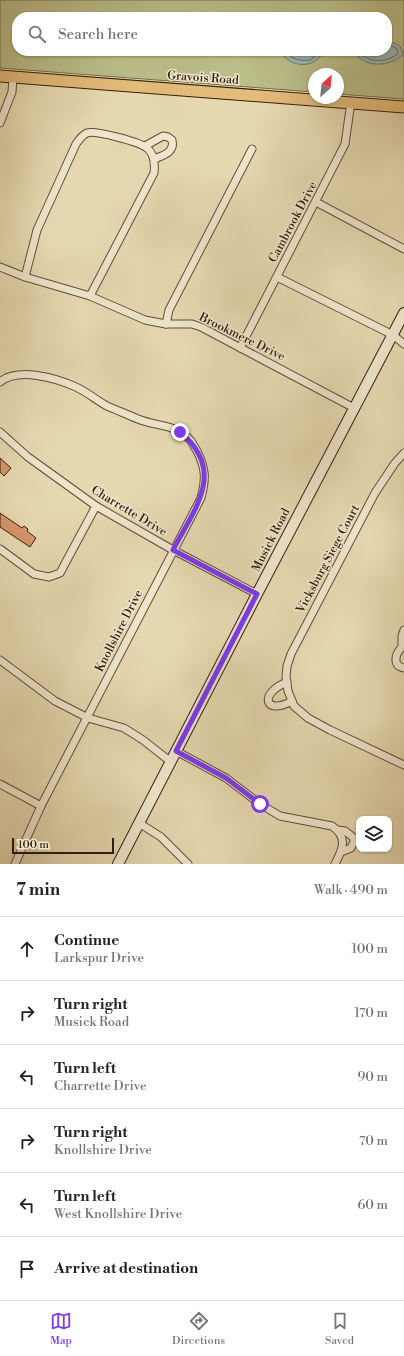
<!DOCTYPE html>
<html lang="en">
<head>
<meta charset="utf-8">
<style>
	:root { --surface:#fff; --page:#f2f2f2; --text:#222; --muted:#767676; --line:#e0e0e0; --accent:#7c3aed }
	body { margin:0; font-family:"Libre Bodoni",serif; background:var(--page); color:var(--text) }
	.controls { position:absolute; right:12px; bottom:12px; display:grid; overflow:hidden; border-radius:8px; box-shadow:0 1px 3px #0004 }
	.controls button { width:36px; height:36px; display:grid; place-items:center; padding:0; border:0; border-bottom:1px solid var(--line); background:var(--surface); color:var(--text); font:20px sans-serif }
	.compass { position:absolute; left:308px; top:68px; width:36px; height:36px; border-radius:50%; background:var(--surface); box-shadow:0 1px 3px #0004; rotate:27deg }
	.scale { position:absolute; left:12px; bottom:10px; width:102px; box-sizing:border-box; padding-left:4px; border:2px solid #32200d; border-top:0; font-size:11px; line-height:14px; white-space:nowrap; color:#32200d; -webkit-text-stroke:3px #efe6cd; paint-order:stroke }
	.stop { position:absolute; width:12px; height:12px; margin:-9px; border:3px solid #7c3aed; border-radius:50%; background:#fff }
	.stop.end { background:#7c3aed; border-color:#fff; box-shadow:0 1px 4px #0008 }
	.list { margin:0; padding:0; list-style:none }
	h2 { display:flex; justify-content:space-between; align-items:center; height:52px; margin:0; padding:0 16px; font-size:17px }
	h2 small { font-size:13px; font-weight:400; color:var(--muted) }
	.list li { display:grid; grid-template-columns:26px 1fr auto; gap:12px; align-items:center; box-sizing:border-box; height:64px; padding:0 16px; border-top:1px solid var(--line) }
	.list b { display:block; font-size:15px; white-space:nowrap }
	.list p { margin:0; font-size:13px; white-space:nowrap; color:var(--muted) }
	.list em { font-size:13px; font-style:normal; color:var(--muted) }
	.icon { flex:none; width:22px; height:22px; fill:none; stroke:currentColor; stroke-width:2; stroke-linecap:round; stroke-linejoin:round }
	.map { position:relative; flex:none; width:404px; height:864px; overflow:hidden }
	.search { position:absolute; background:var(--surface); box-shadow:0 1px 3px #0004; left:12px; right:12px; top:12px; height:44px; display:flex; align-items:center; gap:10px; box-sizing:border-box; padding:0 14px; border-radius:16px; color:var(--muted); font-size:15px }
	.sheet { height:436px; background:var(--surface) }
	nav { display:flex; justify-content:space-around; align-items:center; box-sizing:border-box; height:56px; border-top:1px solid var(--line); background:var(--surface); font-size:11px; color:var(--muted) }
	nav a { display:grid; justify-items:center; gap:2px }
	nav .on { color:var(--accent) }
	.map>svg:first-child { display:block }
</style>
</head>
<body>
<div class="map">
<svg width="404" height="864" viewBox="0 0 404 864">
	<rect width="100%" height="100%" fill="#e6d9b2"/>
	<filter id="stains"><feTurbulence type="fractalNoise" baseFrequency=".005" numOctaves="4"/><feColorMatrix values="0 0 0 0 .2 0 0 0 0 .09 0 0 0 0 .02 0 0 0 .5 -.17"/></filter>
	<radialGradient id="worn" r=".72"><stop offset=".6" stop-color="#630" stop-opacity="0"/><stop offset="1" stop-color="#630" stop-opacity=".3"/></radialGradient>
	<path fill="#babe89" stroke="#766f4b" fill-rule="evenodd" d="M0,0H404V99L338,94V74H314V92L0,68ZM17,17H387V51H17Z"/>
	<g fill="#9ab8b6" stroke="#707b72">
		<path d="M387,40L400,46L403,55C389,66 370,68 357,56L358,51H387Z"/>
		<path d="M280,51H324C314,70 290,68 280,51Z"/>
	</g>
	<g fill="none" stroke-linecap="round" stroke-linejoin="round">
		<g stroke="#666c62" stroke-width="1">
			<path d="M284,51C294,60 298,61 311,60L319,51"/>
			<path d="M361,51L362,55C370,63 390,62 398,53L396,48L387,44"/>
		</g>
	</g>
	<g fill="#d7966c" stroke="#32200d">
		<polygon points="0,458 11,468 4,476 0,472"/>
		<polygon points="0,513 22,528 24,526 28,529 27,531 36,538 30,547 0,527"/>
	</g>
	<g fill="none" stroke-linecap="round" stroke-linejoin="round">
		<g stroke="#5f4e36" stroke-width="9">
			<g id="street">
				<polyline points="0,123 12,92 13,77"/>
				<path d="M145,146L163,136L168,137L172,140C175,152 164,155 154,159"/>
				<polyline points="316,202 404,249"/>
				<polyline points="0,267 25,277 90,296 145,320 166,324 192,324 201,327 354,408"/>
				<path d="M25,277L37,230L76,144C79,140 82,135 87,133C95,130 140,142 147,148C155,154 155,164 154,173L90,296"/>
				<polyline points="277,277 393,335 404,344"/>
				<polyline points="166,324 169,310 252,149"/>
				<polyline points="240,348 345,144 351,102"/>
				<path d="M0,382C18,367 56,378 76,387C87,392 96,400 107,406C117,410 128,415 138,419C157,427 175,423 191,441C193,444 195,448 197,451C206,469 206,479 201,498L41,806L15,864"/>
				<polyline points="0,432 28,457 96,506 173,550 257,594"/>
				<polyline points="404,453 395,463 375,493 291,654 287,666 286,677 288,691 294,706 308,718 330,730 404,765"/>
				<polyline points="0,549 34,574 49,577 60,573 96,506"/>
				<path d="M404,630L402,636V647C395,654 392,666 404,668"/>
				<polyline points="0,660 55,701 88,718 124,728 143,740 171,762"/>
				<path d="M287,682C258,694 265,716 292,701"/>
				<path d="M176,751L226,778L260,804L280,816L332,826C348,837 343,849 335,864"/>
				<polyline points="0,784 41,806"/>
				<polyline points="139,823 161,837 188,864"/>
				<polyline points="338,830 345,831 354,838 354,842 351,848 341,852"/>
			</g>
		</g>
		<g stroke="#32200d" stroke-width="12">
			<polyline id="secondary" points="118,864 257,594 404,313"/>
		</g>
		<g stroke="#32200d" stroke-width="13">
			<polyline id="primary" points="0,76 404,107"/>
		</g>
		<use href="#street" stroke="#efe6cd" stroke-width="7"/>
		<use href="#secondary" stroke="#efe6cd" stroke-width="10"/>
		<use href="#primary" stroke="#e3bc79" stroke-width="11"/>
	</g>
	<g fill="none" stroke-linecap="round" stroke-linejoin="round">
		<path stroke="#7c3aed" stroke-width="5" d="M180,432C227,471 195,508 173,550L257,594L176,751L226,778L260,804"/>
	</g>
	<g text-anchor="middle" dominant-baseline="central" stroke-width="3" stroke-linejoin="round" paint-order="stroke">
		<g font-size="12" fill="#32200d" stroke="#efe6cd">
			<text transform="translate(203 78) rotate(4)">Gravois Road</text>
			<text transform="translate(293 222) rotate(-62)">Cambrook Drive</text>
			<text transform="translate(242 337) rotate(26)">Brookmere Drive</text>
			<text transform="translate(129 511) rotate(31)">Charrette Drive</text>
			<text transform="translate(271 540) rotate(-63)">Musick Road</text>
			<text transform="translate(328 559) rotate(-62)">Vicksburg Siege Court</text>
			<text transform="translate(119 631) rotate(-63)">Knollshire Drive</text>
		</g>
	</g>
	<rect width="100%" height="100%" filter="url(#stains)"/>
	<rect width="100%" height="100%" fill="url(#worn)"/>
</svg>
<div class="controls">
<button><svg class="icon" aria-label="layers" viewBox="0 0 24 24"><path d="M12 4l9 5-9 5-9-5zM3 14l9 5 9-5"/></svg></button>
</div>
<svg class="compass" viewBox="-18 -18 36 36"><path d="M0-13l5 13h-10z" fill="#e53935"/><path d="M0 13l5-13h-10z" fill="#767676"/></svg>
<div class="scale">100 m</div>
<div class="stop" style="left:260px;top:804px"></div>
<div class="stop end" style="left:180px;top:432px"></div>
<div class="search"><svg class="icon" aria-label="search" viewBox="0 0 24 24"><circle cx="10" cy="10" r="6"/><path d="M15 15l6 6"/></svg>Search here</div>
</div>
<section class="sheet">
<h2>7 min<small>Walk · 490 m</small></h2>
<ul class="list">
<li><svg class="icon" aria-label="ahead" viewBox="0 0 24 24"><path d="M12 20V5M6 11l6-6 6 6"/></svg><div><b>Continue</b><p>Larkspur Drive</p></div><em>100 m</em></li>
<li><svg class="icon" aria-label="right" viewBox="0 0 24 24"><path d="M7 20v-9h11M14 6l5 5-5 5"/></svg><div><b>Turn right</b><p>Musick Road</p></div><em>170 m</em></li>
<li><svg class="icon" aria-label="left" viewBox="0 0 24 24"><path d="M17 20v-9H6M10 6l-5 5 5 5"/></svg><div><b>Turn left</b><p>Charrette Drive</p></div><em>90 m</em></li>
<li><svg class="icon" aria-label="right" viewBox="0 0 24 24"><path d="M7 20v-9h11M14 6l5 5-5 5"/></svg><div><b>Turn right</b><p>Knollshire Drive</p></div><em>70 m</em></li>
<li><svg class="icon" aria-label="left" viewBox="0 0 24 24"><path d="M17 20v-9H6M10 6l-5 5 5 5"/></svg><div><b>Turn left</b><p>West Knollshire Drive</p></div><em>60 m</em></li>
<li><svg class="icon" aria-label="arrive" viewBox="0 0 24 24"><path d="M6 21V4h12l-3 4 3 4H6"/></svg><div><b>Arrive at destination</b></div></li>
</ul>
</section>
<nav>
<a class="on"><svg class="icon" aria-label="map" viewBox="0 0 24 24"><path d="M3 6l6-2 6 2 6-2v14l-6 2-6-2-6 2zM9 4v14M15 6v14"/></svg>Map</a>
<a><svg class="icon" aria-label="directions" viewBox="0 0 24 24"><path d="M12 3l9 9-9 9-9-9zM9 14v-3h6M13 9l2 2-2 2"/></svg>Directions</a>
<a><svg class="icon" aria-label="saved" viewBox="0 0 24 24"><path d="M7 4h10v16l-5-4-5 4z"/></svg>Saved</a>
</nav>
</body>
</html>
